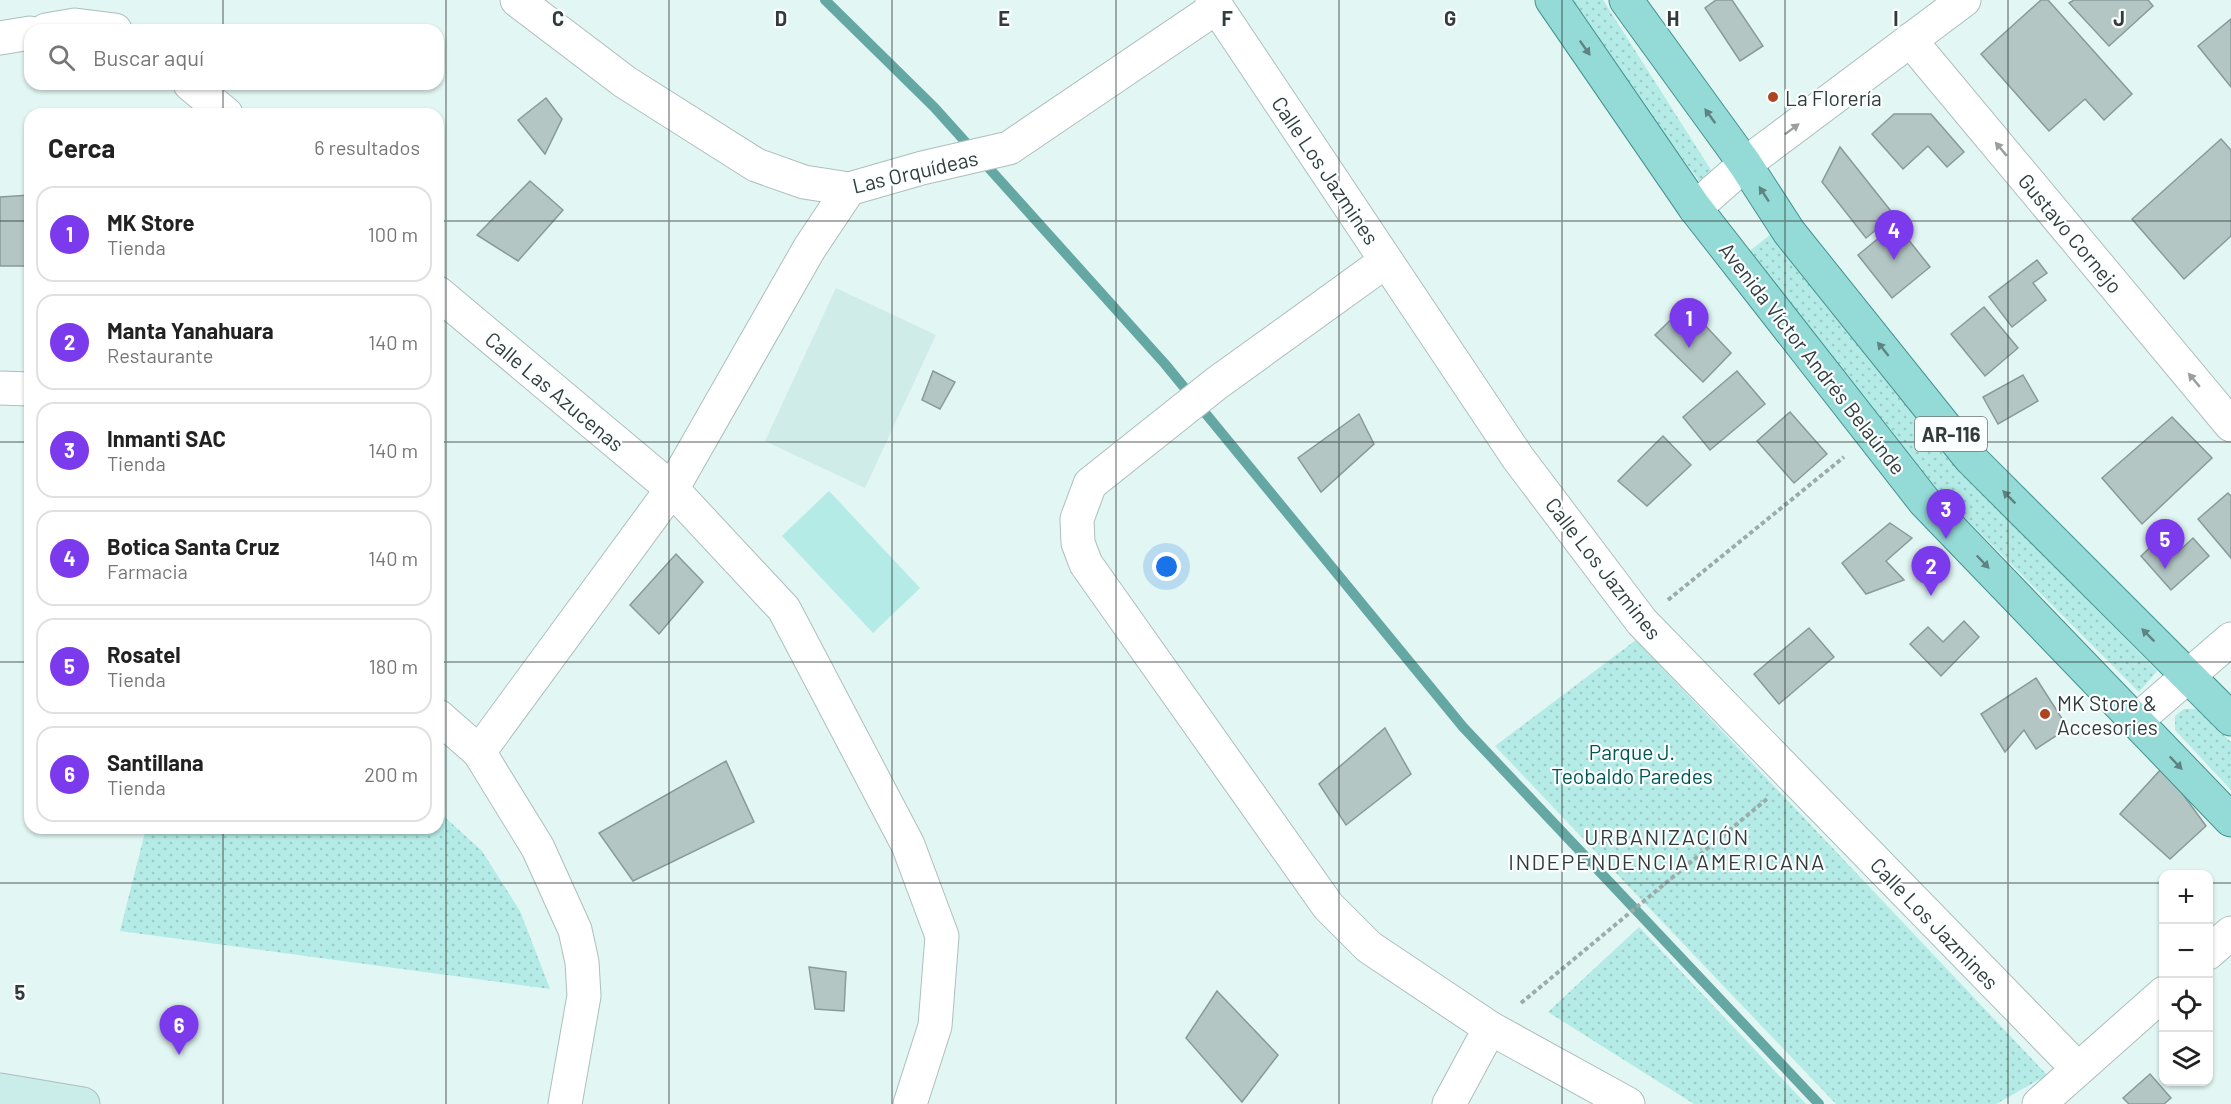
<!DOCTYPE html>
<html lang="es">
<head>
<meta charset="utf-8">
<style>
	:root { --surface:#fff; --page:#f6f6f6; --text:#222; --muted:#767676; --line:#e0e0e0; --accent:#7c3aed }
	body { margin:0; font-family:Barlow,sans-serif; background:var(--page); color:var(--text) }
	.controls { position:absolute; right:18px; bottom:18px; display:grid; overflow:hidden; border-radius:12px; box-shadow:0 2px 4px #0004 }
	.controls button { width:54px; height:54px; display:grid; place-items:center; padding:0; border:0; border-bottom:2px solid var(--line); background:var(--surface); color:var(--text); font:30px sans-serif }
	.you { position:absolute; left:1167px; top:567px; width:21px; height:21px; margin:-15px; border:4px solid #fff; border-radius:50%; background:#1a73e8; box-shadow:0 0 0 9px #1a73e833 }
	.badge { display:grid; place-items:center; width:39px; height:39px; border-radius:50%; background:var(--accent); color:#fff; font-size:20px; font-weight:700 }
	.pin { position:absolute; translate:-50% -50px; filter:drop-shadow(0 2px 3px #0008) }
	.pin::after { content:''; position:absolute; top:32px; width:21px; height:18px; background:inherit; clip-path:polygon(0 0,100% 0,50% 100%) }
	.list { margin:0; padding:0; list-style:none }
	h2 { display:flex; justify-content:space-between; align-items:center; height:78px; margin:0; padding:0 24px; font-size:26px }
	h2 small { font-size:20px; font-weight:400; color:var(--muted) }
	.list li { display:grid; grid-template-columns:39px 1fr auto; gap:18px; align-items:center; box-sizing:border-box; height:96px; margin:0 12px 12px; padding:0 12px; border:2px solid var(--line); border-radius:18px }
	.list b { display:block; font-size:22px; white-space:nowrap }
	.list p { margin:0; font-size:20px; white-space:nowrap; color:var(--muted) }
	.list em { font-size:20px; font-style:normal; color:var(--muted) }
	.icon { flex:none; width:33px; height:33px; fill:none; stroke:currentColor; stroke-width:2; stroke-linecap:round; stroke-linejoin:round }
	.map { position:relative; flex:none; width:2231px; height:1104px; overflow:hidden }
	.search { position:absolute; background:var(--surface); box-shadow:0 2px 4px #0004; left:24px; top:24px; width:420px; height:66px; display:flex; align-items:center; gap:15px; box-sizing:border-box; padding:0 21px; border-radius:18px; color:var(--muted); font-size:22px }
	.panel { position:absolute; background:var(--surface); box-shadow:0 2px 4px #0004; left:24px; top:108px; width:420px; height:726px; border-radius:18px }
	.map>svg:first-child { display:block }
</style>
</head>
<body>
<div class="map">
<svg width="2231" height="1104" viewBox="0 0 2231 1104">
	<defs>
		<pattern id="grass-dots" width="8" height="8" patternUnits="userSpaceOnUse" patternTransform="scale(1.5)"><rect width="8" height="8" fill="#b4ebe6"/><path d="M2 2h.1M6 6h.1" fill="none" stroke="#9bcac6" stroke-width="1.8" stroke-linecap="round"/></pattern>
	</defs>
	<rect width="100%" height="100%" fill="#e2f6f3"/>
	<polygon fill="#cfece9" points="836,288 936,335 865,488 765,441"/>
	<g fill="url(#grass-dots)">
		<polygon points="1565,0 1603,0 1718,181 1703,186"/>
		<polygon points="1770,235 1951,462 2157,671 2139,692 1926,479 1747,253"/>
		<polygon points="1636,640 2047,1075 1996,1104 1836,1104 1495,746"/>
		<polygon points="2184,709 2197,709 2231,742 2231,790 2175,730 2175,716"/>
		<polygon points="438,811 482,851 520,911 550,989 120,931 146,828 438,828"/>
		<polygon points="1639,927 1806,1104 1694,1104 1548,1012"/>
	</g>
	<polygon fill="#b4ebe6" points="829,491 920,588 873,633 782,536"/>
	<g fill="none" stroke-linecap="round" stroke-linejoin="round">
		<polyline stroke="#65a8a3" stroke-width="10" points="825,0 934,107 1165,364 1463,727 1819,1104"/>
	</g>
	<g fill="#b3c6c4" stroke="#899b99" stroke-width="1.5">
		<polygon points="1716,0 1732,0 1763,46 1740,61 1705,8"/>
		<polygon points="2041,0 2048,0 2132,94 2104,120 2085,99 2049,131 1981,54"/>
		<polygon points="2074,0 2148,0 2153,6 2109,46 2069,3"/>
		<polygon points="2231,19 2231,87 2198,46"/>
		<polygon points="546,98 562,119 545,154 518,120"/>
		<polygon points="1894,114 1931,114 1964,152 1947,167 1928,146 1903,169 1872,134"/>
		<polygon points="2221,139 2231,150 2231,236 2184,279 2132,219"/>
		<polygon points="1840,147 1894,215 1866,238 1822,182"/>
		<polygon points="530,181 563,210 518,261 477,235"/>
		<polygon points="30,195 30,266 0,266 0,197"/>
		<polygon points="1896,224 1930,267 1892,298 1858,255"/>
		<polygon points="2037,260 2047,273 2033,283 2046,300 2012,327 1989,297"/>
		<polygon points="1686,305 1731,353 1703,382 1655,335"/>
		<polygon points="1984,307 2018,348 1985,376 1951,334"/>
		<polygon points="933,371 955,382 940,409 922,400"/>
		<polygon points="1737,371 1765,404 1710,450 1683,417"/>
		<polygon points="2023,375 2038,401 1998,424 1983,397"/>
		<polygon points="1790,412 1827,454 1794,483 1757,441"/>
		<polygon points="1359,414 1374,444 1321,492 1298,458"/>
		<polygon points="2172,417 2212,458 2142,524 2102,478"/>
		<polygon points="1663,436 1691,465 1647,506 1618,481"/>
		<polygon points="2228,493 2231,496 2231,558 2198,519"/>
		<polygon points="1890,523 1912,538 1886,561 1904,580 1866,594 1842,563"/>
		<polygon points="2163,535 2178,552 2193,538 2209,556 2171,590 2141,556"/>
		<polygon points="676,554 703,582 659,634 630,605"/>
		<polygon points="1964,621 1979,637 1941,676 1910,644 1928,627 1943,642"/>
		<polygon points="1809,628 1834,657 1779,704 1754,674"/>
		<polygon points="2036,678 2068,728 2036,749 2024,730 2005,752 1981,714"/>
		<polygon points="1385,728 1411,774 1346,825 1319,784"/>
		<polygon points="726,761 754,822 633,881 599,833"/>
		<polygon points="2163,767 2206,826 2170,859 2120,814"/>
		<polygon points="809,967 846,972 844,1011 815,1009"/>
		<polygon points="1217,991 1278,1055 1242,1102 1186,1038"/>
		<polygon points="2150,1074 2171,1098 2164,1104 2129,1104 2123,1098"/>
	</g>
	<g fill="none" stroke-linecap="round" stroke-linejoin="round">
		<g stroke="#acbfbd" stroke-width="35">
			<g id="minor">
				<polyline points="517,0 625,82 756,165 804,182 849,189 922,168 1009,148 1217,7"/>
				<polyline points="1212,0 1518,458 1642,622 2078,1069"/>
				<polyline points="46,30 75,25 115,30"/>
				<polyline points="0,38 30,33"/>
				<polyline points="1910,40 2231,425"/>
				<polyline points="190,84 226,114"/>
				<polyline points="1386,261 1217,383 1090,484 1077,519 1078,543 1086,564 1328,906 1369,947 1490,1028 1628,1104"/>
				<polyline points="438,293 672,489 784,609 908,845 942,936 935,1026 910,1104"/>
				<polyline points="0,388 30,389"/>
				<polyline points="438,716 479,752 538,848 575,930 582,962 584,996 565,1104"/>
				<polyline points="479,752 672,489 809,249 849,189"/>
				<polyline points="2208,953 2231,933"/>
				<polyline points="1449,1104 1490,1028"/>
				<polyline points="2039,1104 2164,993"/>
			</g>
		</g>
		<g stroke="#acbfbd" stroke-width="35">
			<g id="tertiary">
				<polyline points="1695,208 1745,164 1964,0"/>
				<polyline points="2136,721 2231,639"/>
			</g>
		</g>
		<g stroke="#acbfbd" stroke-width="35">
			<polyline id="secondary" points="0,1090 83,1104"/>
		</g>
		<g stroke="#44938e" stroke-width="35">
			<g id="primary">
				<polyline points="1552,0 1695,208 1924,501 2231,820"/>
				<polyline points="1626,0 1745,164 1789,232 1970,458 2231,719"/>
			</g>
		</g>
		<g stroke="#9caca9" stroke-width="4" stroke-dasharray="4.5 3" stroke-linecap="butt">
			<polyline points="1668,600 1844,457"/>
			<polyline points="1521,1003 1767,799"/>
		</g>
		<use href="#minor" stroke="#fff" stroke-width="33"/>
		<use href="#tertiary" stroke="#fff" stroke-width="33"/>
		<use href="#secondary" stroke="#caedea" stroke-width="33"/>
		<use href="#primary" stroke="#94dad6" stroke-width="33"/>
	</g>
	<defs><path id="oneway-solid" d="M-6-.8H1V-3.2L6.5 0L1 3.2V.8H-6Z" transform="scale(1.5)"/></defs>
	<g fill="#5f8381">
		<use href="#oneway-solid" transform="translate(1585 48) rotate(55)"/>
		<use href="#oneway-solid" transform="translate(1710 116) rotate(-126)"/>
		<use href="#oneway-solid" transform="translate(1764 194) rotate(-123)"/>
		<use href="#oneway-solid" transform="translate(1883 349) rotate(-129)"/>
		<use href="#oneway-solid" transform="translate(2009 497) rotate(-135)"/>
		<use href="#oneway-solid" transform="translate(1983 562) rotate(46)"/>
		<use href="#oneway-solid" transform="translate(2148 635) rotate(-135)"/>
		<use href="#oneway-solid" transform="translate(2176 763) rotate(46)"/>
	</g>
	<g fill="#9a9e9d">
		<use href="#oneway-solid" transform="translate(1792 129) rotate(-37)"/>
		<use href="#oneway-solid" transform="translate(2001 149) rotate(-130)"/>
		<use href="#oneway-solid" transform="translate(2194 380) rotate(-130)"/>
	</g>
	<path fill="none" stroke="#343c3b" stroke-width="1.5" stroke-opacity="0.55" d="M223,0V30M446,0V1104M669,0V1104M892,0V1104M1116,0V1104M1339,0V1104M1562,0V1104M1785,0V1104M2008,0V1104M223,84V114M0,221H30M438,221H2231M0,442H30M438,442H2231M0,662H30M438,662H2231M223,828V1104M0,883H2164M2208,883H2231"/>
	<g fill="#ac4520" stroke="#fbffff" stroke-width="2">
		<circle cx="1773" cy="97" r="6"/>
		<circle cx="2045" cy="714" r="6"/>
	</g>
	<g text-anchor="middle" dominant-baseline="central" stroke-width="4.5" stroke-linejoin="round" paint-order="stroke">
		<rect fill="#fbffff" stroke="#707676" stroke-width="1.5" x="1915" y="417" width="72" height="34" rx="4.5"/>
		<g font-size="20" font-weight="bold" fill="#343c3b">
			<text x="1951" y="434">AR-116</text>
		</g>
		<g font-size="21" fill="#343c3b" stroke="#fbffff" text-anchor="start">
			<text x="1785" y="97">La Florería</text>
			<text x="2057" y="702">MK Store &amp;<tspan x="2057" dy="24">Accesories</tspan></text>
		</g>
		<g font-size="21" fill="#343c3b" stroke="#fbffff">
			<text transform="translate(1326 170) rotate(56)">Calle Los Jazmines</text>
			<text transform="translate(915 171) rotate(-13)">Las Orquídeas</text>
			<text transform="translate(2071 233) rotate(50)">Gustavo Cornejo</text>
			<text transform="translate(1813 358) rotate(52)">Avenida Víctor Andrés Belaúnde</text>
			<text transform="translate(555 391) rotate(40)">Calle Las Azucenas</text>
			<text transform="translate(1604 568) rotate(52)">Calle Los Jazmines</text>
			<text transform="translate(1935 923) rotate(46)">Calle Los Jazmines</text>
		</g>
		<g font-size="21" fill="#005652" stroke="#fbffff">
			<text x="1632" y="751">Parque J.<tspan x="1632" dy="24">Teobaldo Paredes</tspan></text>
		</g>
		<g font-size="22" letter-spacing="1.5" fill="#343c3b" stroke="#fbffff">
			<text x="1667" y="836">URBANIZACIÓN<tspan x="1667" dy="25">INDEPENDENCIA AMERICANA</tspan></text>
		</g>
	</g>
	<g font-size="20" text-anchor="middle" font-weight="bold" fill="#343c3b" stroke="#fbffff" stroke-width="4.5" stroke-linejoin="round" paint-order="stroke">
		<text x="558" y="26">C</text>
		<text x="781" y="26">D</text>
		<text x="1004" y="26">E</text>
		<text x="1227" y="26">F</text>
		<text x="1450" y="26">G</text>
		<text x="1673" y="26">H</text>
		<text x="1896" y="26">I</text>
		<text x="2119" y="26">J</text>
		<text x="20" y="1000">5</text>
	</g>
</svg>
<div class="controls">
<button>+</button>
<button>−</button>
<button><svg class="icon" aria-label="locate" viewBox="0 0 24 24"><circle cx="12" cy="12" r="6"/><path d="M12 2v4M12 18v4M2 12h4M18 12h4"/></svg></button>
<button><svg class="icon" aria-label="layers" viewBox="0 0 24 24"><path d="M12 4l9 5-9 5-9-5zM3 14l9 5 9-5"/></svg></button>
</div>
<div class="you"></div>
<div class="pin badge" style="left:1689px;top:348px">1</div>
<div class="pin badge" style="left:1931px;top:596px">2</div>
<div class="pin badge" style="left:1946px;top:539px">3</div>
<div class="pin badge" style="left:1894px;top:260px">4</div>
<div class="pin badge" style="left:2165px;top:569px">5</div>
<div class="pin badge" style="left:179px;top:1055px">6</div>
<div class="search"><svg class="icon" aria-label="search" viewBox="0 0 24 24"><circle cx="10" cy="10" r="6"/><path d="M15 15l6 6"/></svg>Buscar aquí</div>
<section class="panel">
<h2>Cerca<small>6 resultados</small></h2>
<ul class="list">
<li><span class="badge">1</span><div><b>MK Store</b><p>Tienda</p></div><em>100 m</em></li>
<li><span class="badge">2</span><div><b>Manta Yanahuara</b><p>Restaurante</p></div><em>140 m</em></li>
<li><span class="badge">3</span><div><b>Inmanti SAC</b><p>Tienda</p></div><em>140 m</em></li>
<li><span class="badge">4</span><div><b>Botica Santa Cruz</b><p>Farmacia</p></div><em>140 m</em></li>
<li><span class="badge">5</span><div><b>Rosatel</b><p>Tienda</p></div><em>180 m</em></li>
<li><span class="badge">6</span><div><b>Santillana</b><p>Tienda</p></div><em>200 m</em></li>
</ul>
</section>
</div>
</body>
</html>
